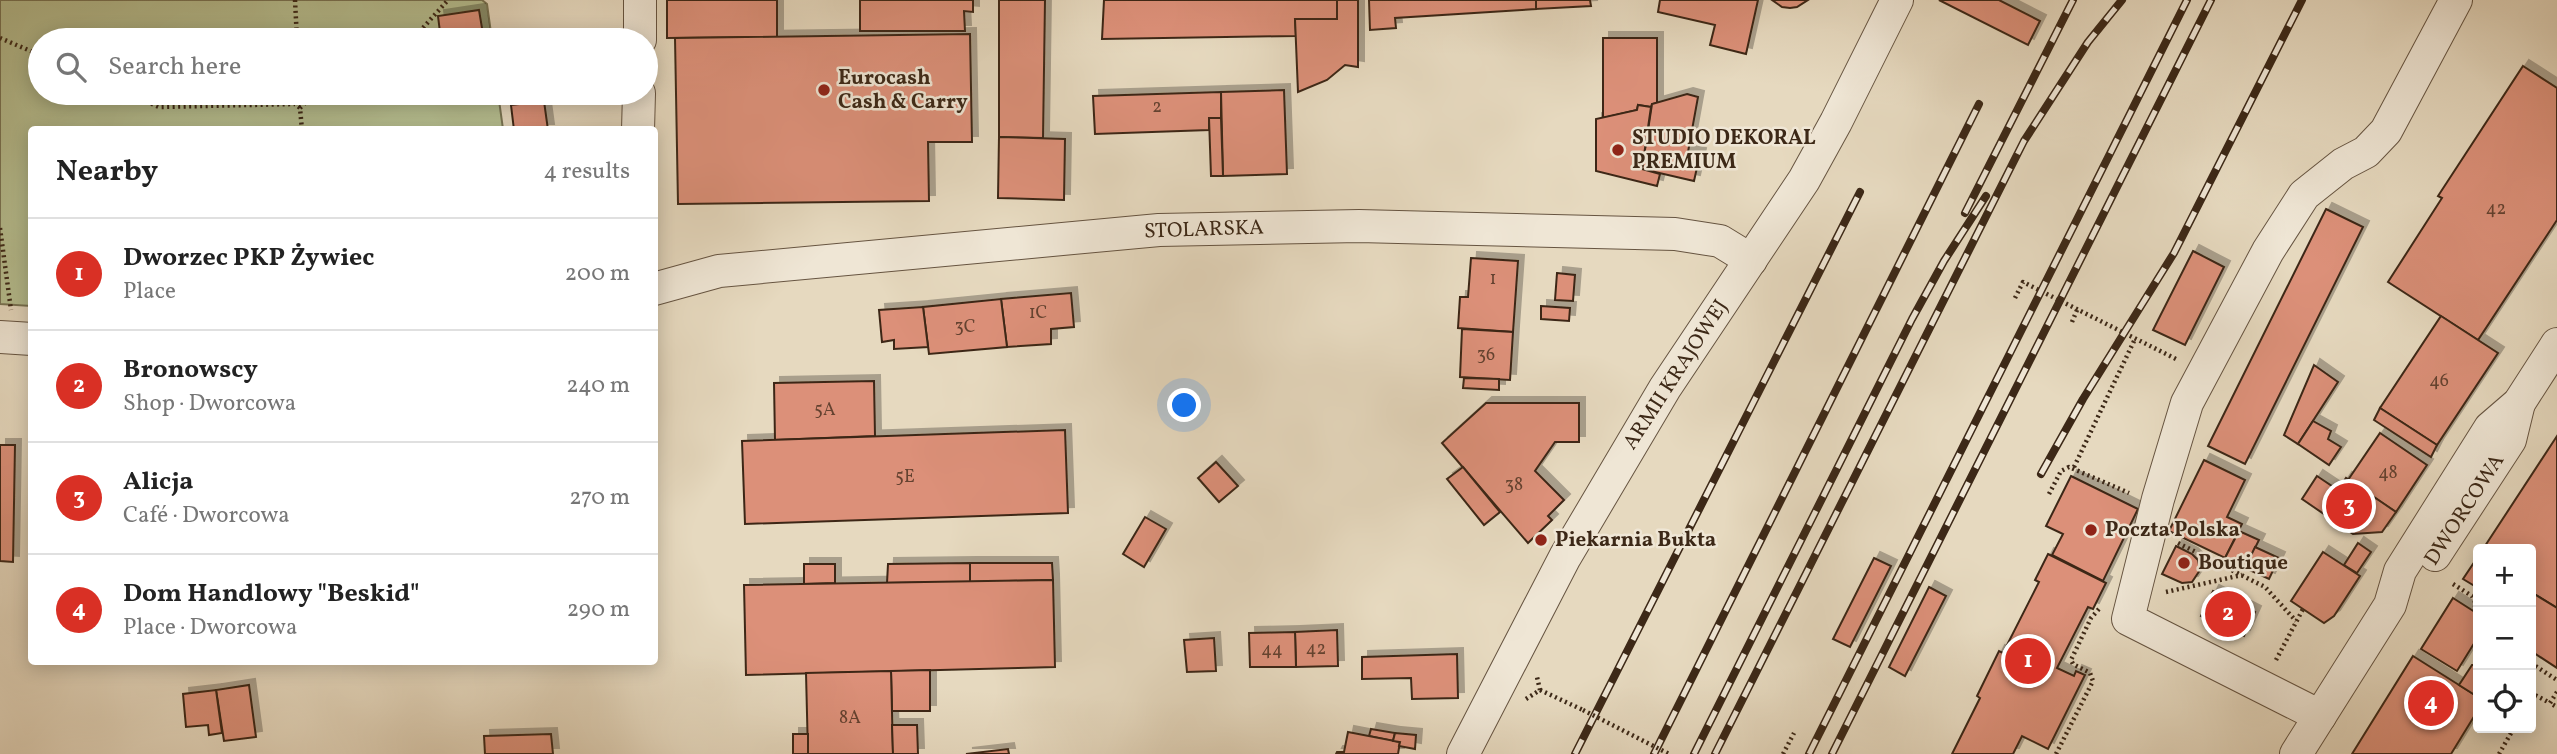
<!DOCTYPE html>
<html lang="en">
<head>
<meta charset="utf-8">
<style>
	:root { --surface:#fff; --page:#f2f2f2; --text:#222; --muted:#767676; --line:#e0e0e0; --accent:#d93025 }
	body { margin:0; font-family:Vollkorn,serif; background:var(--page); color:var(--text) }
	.controls { position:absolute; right:21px; bottom:21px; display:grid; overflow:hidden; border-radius:7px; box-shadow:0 4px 18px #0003 }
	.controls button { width:63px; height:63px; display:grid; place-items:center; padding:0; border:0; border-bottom:2px solid var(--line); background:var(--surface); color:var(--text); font:35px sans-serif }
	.you { position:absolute; left:1185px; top:406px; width:24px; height:24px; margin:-18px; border:5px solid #fff; border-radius:50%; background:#1a73e8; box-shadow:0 0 0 10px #1a73e833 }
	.badge { display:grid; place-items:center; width:46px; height:46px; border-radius:50%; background:var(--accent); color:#fff; font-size:23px; font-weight:700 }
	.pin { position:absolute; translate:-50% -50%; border:4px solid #fff; box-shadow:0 2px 7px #0006 }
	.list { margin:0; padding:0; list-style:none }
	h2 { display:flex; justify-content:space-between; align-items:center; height:91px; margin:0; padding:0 28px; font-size:30px }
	h2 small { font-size:23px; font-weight:400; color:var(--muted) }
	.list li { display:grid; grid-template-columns:46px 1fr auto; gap:21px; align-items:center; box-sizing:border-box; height:112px; padding:0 28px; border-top:2px solid var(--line) }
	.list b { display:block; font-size:26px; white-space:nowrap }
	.list p { margin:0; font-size:23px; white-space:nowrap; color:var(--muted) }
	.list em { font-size:23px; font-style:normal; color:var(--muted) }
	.icon { flex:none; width:38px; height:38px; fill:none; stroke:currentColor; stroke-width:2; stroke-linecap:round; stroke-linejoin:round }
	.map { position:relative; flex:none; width:2557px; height:754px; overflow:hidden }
	.search { position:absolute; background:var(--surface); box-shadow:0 4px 18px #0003; left:28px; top:28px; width:630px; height:77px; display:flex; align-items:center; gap:18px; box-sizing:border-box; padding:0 24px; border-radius:38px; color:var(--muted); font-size:26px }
	.panel { position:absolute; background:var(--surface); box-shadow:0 4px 18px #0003; left:28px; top:126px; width:630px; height:539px; border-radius:7px }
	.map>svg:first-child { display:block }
</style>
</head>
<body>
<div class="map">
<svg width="2557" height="754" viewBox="0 0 2557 754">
	<defs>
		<filter id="shadow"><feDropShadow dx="6" dy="-6" stdDeviation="0" flood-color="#0004"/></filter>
	</defs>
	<rect width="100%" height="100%" fill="#e6d9bf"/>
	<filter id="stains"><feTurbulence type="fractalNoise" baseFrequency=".00286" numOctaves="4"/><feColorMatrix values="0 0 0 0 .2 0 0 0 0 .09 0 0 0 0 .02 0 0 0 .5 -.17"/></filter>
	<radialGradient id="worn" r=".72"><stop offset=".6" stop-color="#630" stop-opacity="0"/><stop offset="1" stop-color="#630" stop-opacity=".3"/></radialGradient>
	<polygon fill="#b6bf91" stroke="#797454" stroke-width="2" points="0,0 482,0 487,4 492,40 40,40 40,93 498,93 503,129 32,130 31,306 0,304"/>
	<g fill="#dc9079" stroke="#3c2817" stroke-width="2" filter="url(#shadow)">
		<polygon points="667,0 777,0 777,37 667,38"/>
		<polygon points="860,0 973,0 973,12 964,11 965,31 860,31"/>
		<polygon points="999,0 1045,0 1043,138 999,137"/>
		<polygon points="1104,0 1337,0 1337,19 1295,19 1296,36 1102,39"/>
		<polygon points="1337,0 1358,0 1358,67 1345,65 1327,80 1298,92 1295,19 1337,19"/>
		<polygon points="1369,0 1536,0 1536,9 1395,18 1396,28 1370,30"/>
		<polygon points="1536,0 1590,0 1591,6 1536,9"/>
		<polygon points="1660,0 1758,0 1746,54 1710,45 1715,25 1658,12"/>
		<polygon points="1772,0 1808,0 1797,7 1790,8 1782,7"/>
		<polygon points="1939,0 1999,0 2040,21 2028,45"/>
		<polygon points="479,10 484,40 437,40 441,40 438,16"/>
		<polygon points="970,34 972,142 928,142 929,201 678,204 675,38"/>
		<polygon points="1603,38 1657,38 1657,103 1652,104 1651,107 1638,105 1637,110 1603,118"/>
		<polygon points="2523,66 2557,88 2557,220 2478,340 2388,282 2442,198 2438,196"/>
		<polygon points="1284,90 1287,174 1223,176 1221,92"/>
		<polygon points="1221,92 1221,118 1209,118 1209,130 1095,134 1093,96"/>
		<polygon points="1687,94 1698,97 1688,152 1700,154 1694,181 1642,169 1652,104"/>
		<polygon points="544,101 548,130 514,130 511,105"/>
		<polygon points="1638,105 1651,107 1642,169 1660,174 1657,186 1596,171 1596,119 1637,110"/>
		<polygon points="1209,118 1221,118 1223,176 1211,176"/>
		<polygon points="999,137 1065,139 1064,200 998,198"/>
		<polygon points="2326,209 2363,227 2245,464 2208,446"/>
		<polygon points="2193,251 2224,267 2185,345 2153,330"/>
		<polygon points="1471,258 1518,261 1513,332 1458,328 1460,297 1468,297"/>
		<polygon points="1557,273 1575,275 1573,301 1555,300"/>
		<polygon points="1071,293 1074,327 1051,329 1051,344 1007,347 1001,299"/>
		<polygon points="1001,299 1007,347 929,354 923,307"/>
		<polygon points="1541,306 1570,308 1569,321 1541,319"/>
		<polygon points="923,307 928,347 894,349 894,340 882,342 879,310"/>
		<polygon points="2441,316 2498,353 2437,445 2380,408"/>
		<polygon points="1462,329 1513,332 1510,380 1460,377"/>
		<polygon points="2314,365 2338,382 2298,444 2284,435"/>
		<polygon points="1464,378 1499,379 1499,390 1463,388"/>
		<polygon points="874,381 875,436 775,440 774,383"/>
		<polygon points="1486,403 1579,403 1579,442 1555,442 1535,471 1564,500 1548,516 1552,520 1528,543 1442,443"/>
		<polygon points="2380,408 2437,445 2431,457 2374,420"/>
		<polygon points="2313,421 2331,431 2328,439 2341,447 2329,465 2298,444"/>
		<polygon points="1065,430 1068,513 745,524 742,441"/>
		<polygon points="2380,433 2427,465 2396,512 2348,480"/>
		<polygon points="2557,436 2557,608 2531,592 2531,549 2483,549"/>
		<polygon points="0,445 15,445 13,562 0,561"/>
		<polygon points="2204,460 2245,480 2227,517 2242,524 2225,558 2169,531"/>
		<polygon points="1216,462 1238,486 1219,502 1198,478"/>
		<polygon points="1463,467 1500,512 1484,525 1447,479"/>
		<polygon points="2071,476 2138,509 2103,581 2052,555 2063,534 2046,526"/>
		<polygon points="2317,476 2338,490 2346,478 2396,512 2382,532 2353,534 2302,499"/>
		<polygon points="1145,517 1166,529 1144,567 1123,554"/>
		<polygon points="2239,531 2259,540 2245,568 2225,558"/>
		<polygon points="2358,543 2371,552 2357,573 2344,565"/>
		<polygon points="2176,546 2192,554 2198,560 2200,570 2192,582 2182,583 2162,574"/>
		<polygon points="2255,547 2279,558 2269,579 2245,568"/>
		<polygon points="2323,552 2360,576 2334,616 2324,623 2291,601"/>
		<polygon points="2048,554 2106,583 2093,609 2088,607 2057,668 2074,676 2076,671 2085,675 2048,749 2022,736 2013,754 1952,754 1980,698 1977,696 1999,651 2003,653 2039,582 2035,580"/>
		<polygon points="1874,558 1891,566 1850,647 1833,639"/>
		<polygon points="2477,558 2478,558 2478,588 2463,579"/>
		<polygon points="970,563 970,582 887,583 888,564"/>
		<polygon points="970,563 1052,563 1053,580 970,582"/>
		<polygon points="804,564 835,564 835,583 804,584"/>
		<polygon points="1053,580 1055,667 746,675 744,585"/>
		<polygon points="1929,587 1946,596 1905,676 1889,667"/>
		<polygon points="2213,591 2255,612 2244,636 2231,630 2229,633 2208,623 2209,620 2201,616"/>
		<polygon points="2531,592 2557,608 2557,668 2531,651"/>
		<polygon points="2453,598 2478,614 2478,637 2457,671 2421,649"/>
		<polygon points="1337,630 1338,666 1296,667 1295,632"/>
		<polygon points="1295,632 1296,667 1250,667 1249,633"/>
		<polygon points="1214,638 1216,671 1187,672 1184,640"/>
		<polygon points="1457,654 1458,698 1412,699 1411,678 1362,679 1362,657"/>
		<polygon points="2413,656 2478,697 2478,710 2451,754 2352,754"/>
		<polygon points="2472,665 2478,665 2478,697 2459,685"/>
		<polygon points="930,670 930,711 892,711 891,671"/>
		<polygon points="891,671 893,754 808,754 806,673"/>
		<polygon points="249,685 256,737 224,741 216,690"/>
		<polygon points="216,690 222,733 209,735 208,725 186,727 183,694"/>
		<polygon points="892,725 917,725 918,754 893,754"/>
		<polygon points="1371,729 1395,733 1393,741 1369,736"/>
		<polygon points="1348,732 1400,742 1398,754 1336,754 1337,752 1344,752"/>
		<polygon points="1395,733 1416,735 1415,749 1399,746 1400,742 1393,741"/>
		<polygon points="551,734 553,754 485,754 484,736"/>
		<rect x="793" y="734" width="15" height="20"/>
		<polygon points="1008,749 1009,754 966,754"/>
	</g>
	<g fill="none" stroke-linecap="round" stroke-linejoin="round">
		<g stroke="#665441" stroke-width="34">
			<g id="minor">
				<polyline points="640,40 640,0"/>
				<polyline points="638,130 639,93"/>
				<polyline points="654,289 719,271 1159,230 1359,226 1675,234 1720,241 1751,260"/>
				<polyline points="0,337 32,339"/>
				<polyline points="2435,555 2510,440 2519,403"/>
				<polyline points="2320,716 2128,619 2158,499 2187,403 2268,251 2304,195 2343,164 2366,152 2386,131 2456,0"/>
				<polyline points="1463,754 1565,557 1665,388 1804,180 1836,122 1897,0"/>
				<polyline points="2296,754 2390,605 2400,571 2490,428 2519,403 2557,344"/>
			</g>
		</g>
		<g stroke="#3c2817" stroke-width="4.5" stroke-dasharray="2 3.5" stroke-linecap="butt">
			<polyline points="295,0 297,40"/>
			<polyline points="0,38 40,55"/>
			<polyline points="412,40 448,0"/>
			<polyline points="126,93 159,107 295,104 300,108"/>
			<polyline points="299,97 306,102 360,98 365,93"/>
			<polyline points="302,130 300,108 306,102"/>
			<polyline points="0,228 11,310"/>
			<polyline points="2015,298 2023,282 2178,360"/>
			<polyline points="2072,322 2077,310"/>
			<polyline points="2074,467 2135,339"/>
			<polyline points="2049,494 2061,471 2069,467 2129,493"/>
			<polyline points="2178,543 2265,587 2296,621"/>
			<polyline points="2453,584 2472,596 2476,604 2473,611"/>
			<polyline points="2166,592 2242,575"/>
			<polyline points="2276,660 2303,609"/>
			<polyline points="2531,663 2557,680"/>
			<polyline points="1540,690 1583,710"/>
			<polyline points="2557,692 2550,703 2557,707"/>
			<polyline points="2531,698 2535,695 2550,703"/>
			<polyline points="1526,699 1540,690 1537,677"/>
			<polyline points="1783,754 1794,733"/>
			<polyline points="2056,754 2093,681 2090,673 2073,664 2071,660 2091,618 2099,609"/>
			<polyline points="2499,754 2514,728"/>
		</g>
		<use href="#minor" stroke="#efe6d5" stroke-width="32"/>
		<g stroke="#3c2817" stroke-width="8">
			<g id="rail">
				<polyline points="1965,213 2073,0"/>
				<polyline points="2041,474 2083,399 2174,253 2302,0"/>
				<polyline points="1575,754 1860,192"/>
				<polyline points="1654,754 1979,104"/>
				<polyline points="1694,754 1912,319 1944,261 1986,196"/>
				<polyline points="1715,754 2024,141 2088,42 2122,0"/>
				<polyline points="1809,754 2187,0"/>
				<polyline points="1832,754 2211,0"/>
			</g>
		</g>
		<use href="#rail" stroke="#efe6d5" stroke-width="5" stroke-dasharray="16" stroke-linecap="butt"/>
		<polyline stroke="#3c2817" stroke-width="4.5" stroke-dasharray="2 3.5" stroke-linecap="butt" points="1583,710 1669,754"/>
	</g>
	<g fill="#8f2418" stroke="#efe6d5" stroke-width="2.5">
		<circle cx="824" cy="90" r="7"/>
		<circle cx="1618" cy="150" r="7"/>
		<circle cx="2091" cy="530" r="7"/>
		<circle cx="1541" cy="540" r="7"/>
		<circle cx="2184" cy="563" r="7"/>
	</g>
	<g text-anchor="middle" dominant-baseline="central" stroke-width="5" stroke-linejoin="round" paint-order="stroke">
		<g font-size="18" fill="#644230">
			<text x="1157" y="107">2</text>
			<text x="2496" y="209">42</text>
			<text x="1493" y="279">1</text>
			<text x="1038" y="313">1C</text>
			<text x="965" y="327">3C</text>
			<text x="1486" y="355">36</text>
			<text x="2439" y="381">46</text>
			<text x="825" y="410">5A</text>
			<text x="2388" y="473">48</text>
			<text x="905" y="477">5E</text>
			<text x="1514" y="485">38</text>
			<text x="1316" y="649">42</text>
			<text x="1272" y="650">44</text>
			<text x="850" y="718">8A</text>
		</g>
		<g font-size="21" font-weight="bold" fill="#3c2817" stroke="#efe6d5" text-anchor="start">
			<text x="838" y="78">Eurocash<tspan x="838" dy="24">Cash &amp; Carry</tspan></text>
			<text x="1632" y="138">STUDIO DEKORAL<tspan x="1632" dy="24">PREMIUM</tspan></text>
			<text x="2105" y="530">Poczta Polska</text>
			<text x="1555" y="540">Piekarnia Bukta</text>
			<text x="2198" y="563">Boutique</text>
		</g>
		<g font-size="21" fill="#3c2817" stroke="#efe6d5">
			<text transform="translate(1204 230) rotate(-2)">STOLARSKA</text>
			<text transform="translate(1676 375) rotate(-57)">ARMII KRAJOWEJ</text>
			<text transform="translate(2465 510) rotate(-57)">DWORCOWA</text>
		</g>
	</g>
	<rect width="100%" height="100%" filter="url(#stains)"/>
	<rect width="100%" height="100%" fill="url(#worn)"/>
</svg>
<div class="controls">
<button>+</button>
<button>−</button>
<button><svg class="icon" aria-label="locate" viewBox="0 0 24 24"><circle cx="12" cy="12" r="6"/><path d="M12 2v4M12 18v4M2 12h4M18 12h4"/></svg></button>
</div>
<div class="you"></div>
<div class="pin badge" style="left:2028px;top:661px">1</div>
<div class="pin badge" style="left:2228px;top:614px">2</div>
<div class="pin badge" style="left:2349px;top:506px">3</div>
<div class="pin badge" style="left:2431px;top:703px">4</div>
<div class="search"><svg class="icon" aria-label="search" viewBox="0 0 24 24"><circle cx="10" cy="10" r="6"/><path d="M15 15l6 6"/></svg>Search here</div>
<section class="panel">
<h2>Nearby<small>4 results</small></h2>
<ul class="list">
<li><span class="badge">1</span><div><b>Dworzec PKP Żywiec</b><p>Place</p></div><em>200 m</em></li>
<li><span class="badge">2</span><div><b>Bronowscy</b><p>Shop · Dworcowa</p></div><em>240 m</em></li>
<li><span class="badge">3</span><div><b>Alicja</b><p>Café · Dworcowa</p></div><em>270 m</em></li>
<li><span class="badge">4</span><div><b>Dom Handlowy &quot;Beskid&quot;</b><p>Place · Dworcowa</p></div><em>290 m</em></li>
</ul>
</section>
</div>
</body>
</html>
